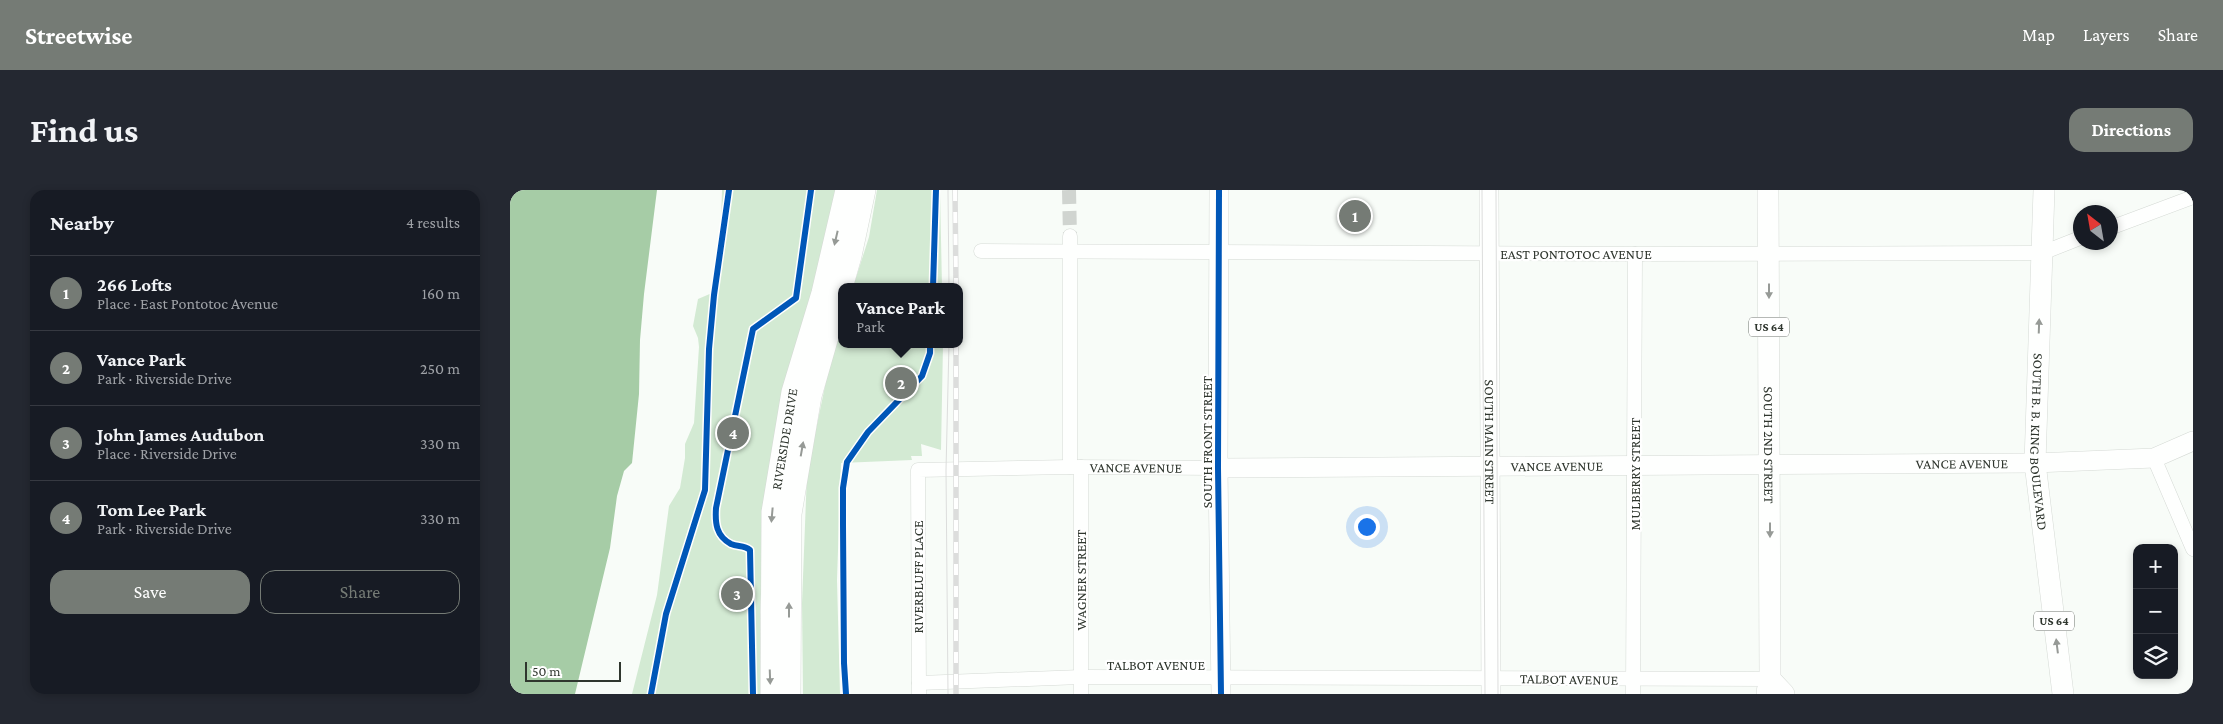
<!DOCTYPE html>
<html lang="en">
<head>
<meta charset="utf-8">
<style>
	:root { --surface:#171b24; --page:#242831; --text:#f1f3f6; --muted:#9ea1a6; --line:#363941; --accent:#757b75 }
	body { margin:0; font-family:"Crimson Pro",serif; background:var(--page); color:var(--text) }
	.controls { position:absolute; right:15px; bottom:15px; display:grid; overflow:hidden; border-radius:10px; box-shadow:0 2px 8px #0003 }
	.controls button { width:45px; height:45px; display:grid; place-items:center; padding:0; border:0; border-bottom:1px solid var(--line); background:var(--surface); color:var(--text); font:25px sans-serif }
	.compass { position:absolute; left:1563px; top:15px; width:45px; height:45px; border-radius:50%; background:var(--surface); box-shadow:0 2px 8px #0003; rotate:329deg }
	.scale { position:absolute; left:15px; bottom:12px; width:96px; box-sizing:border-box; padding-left:5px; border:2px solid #2f362e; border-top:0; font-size:14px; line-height:18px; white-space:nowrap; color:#2f362e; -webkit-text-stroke:4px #fff; paint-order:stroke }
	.you { position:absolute; left:856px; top:336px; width:18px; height:18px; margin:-12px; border:4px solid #fff; border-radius:50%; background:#1a73e8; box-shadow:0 0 0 8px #1a73e833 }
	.badge { display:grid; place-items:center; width:32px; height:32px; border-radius:50%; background:var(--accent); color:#fff; font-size:16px; font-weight:700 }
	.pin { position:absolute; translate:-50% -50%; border:2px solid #fff; box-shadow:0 1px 5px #0006 }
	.popup { position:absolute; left:328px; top:93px; width:125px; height:65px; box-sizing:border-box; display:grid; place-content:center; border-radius:10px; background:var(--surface); filter:drop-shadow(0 1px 4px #0005); font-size:16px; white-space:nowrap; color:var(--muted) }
	.popup b { font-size:19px; color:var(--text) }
	.popup::after { content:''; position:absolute; left:50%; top:100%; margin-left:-10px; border:10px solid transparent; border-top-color:var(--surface) }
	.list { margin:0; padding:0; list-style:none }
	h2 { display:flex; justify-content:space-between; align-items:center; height:65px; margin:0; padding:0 20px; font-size:21px }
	h2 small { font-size:16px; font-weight:400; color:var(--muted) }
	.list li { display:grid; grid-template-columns:32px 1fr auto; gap:15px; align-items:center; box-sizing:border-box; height:75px; padding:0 20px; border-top:1px solid var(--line) }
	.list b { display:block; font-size:19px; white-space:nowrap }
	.list p { margin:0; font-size:16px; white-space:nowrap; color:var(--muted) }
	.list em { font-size:16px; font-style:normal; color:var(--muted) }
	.actions { display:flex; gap:10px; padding:15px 20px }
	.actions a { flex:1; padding:11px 0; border:1px solid var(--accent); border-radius:15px; text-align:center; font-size:18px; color:var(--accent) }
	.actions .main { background:var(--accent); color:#fff }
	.icon { flex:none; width:28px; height:28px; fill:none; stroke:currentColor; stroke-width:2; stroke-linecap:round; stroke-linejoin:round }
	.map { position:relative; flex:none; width:1683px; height:504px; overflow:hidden; border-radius:15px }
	header { display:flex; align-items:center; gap:30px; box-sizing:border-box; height:70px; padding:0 25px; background:var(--accent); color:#fff }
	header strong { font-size:24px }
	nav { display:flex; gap:28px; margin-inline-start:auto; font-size:18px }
	.intro { display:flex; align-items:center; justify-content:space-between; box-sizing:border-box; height:120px; padding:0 30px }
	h1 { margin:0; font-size:35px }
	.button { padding:12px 22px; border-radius:15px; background:var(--accent); color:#fff; font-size:18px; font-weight:700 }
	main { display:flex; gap:30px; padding:0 30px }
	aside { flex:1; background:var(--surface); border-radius:15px; box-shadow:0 2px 8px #0003 }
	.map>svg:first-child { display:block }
</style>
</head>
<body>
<header>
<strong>Streetwise</strong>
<nav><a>Map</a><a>Layers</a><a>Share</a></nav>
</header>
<div class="intro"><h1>Find us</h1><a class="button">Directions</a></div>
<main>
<aside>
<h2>Nearby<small>4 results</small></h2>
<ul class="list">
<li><span class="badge">1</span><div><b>266 Lofts</b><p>Place · East Pontotoc Avenue</p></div><em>160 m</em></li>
<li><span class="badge">2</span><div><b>Vance Park</b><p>Park · Riverside Drive</p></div><em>250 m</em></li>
<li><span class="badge">3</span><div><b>John James Audubon</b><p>Place · Riverside Drive</p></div><em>330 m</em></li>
<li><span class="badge">4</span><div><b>Tom Lee Park</b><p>Park · Riverside Drive</p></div><em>330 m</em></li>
</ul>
<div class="actions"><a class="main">Save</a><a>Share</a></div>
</aside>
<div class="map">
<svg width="1683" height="504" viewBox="0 0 1683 504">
	<rect width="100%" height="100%" fill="#f8fcf8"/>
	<g fill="#d3ead3">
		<polygon points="212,0 328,0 256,321 250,420 251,504 122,504 147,405 159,316 170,298 175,268 175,254 184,233 189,157 188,148 183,136 188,109 202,103 211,33"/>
		<polygon points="367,0 430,0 432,97 343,97 359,47"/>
		<polygon points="332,132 332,154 433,154 431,260 411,254 412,266 401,266 402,270 331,273 327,390 330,504 293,504 292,413 297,283 321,167"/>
	</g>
	<polygon fill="#a6cca6" points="0,0 147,0 134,104 130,150 129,204 122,273 114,281 107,306 100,358 65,504 0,504"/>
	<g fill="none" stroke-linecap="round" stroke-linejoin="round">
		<polyline stroke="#d0d4d0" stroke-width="14" stroke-dasharray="14 7" stroke-linecap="butt" points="559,0 560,46"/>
		<g stroke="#d5dad5" stroke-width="15">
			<g id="street">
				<polyline points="1600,38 1683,7"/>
				<polyline points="560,46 560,277"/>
				<polyline points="471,61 1125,64 1532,63 1570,48"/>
				<polyline points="1644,268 1683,359"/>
				<polyline points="571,277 571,504"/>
				<polyline points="409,493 571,487 1260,489"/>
				<path id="s1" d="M409,504L408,280L560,277L708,278"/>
				<polyline points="1123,504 1125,64"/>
				<polyline points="1254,504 1254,499 1260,489"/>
			</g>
		</g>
		<g stroke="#d5dad5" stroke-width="20">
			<g id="secondary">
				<polyline points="709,0 708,278 711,504"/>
				<path id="s2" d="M979,0L981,504"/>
				<path id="s3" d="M708,278L1525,273L1644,268L1683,251"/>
			</g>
		</g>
		<g stroke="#d5dad5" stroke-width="22">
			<g id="primary">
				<path id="s4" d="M1258,0L1260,489L1274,504"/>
				<path id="s5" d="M1534,0L1525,273L1553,504"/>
				<path id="s6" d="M261,504L262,322L282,202L312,103L336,0"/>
				<polyline points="280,504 281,324 301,206 341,66 355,0"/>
			</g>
		</g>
		<use href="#street" stroke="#fefffe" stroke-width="14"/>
		<use href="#secondary" stroke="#fefffe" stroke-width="19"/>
		<use href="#primary" stroke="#fefffe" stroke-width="21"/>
		<g stroke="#dcdddc" stroke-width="1">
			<polyline points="438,0 439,97"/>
			<polyline points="972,0 975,504"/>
			<polyline points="986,0 988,504"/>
			<polyline points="438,504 436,280 439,154"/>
		</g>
		<g stroke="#dcdddc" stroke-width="5.5">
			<g id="rail">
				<polyline points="445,0 446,97"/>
				<polyline points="446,154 446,504"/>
			</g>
		</g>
		<use href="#rail" stroke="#fff" stroke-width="4" stroke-dasharray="11" stroke-linecap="butt"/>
		<g stroke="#fff" stroke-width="9">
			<g id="cycleway">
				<polyline points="709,0 708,278 711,504"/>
				<polyline points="423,97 426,0"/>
				<polyline points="141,504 156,424 195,300 199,159 204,105 219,0"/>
				<path d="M243,504L240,360C234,355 228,357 221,354C206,346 205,333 206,318L243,139L286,108L301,0"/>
				<polyline points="336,504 334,473 333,334 333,298 337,272 358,242 412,186 420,163 420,154"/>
			</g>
		</g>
		<use href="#cycleway" stroke="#0057b8" stroke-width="6"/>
	</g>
	<defs><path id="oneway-solid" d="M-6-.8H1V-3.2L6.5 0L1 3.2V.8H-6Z" transform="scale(1.25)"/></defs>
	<g fill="#969a96">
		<use href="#oneway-solid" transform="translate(326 48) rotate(103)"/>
		<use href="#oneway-solid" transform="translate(1259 101) rotate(90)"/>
		<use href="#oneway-solid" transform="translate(1529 136) rotate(-88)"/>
		<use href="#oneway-solid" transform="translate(292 259) rotate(-80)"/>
		<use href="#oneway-solid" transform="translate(262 325) rotate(95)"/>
		<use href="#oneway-solid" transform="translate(1260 340) rotate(90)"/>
		<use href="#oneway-solid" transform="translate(279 420) rotate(-90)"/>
		<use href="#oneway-solid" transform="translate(1547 456) rotate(-97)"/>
		<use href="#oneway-solid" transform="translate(260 487) rotate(88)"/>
	</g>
	<g text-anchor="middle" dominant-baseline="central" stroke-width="4.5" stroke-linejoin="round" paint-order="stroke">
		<g fill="#fff" stroke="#6d726d" stroke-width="1">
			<rect x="1239" y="127.5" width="40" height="19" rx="4"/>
			<rect x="1524" y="421.5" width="40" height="19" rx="4"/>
		</g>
		<g font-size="12" font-weight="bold" fill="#2f362e">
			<text x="1259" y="137">US 64</text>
			<text x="1544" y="431">US 64</text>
		</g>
		<g font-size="14" fill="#2f362e" stroke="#fff">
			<text x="1066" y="64">EAST PONTOTOC AVENUE</text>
			<text stroke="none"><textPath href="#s6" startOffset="256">RIVERSIDE DRIVE</textPath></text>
			<text transform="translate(697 252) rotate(-90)">SOUTH FRONT STREET</text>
			<text stroke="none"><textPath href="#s2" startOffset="252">SOUTH MAIN STREET</textPath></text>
			<text stroke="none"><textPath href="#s5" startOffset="252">SOUTH B. B. KING BOULEVARD</textPath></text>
			<text stroke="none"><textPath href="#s4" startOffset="255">SOUTH 2ND STREET</textPath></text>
			<text stroke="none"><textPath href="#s3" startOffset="744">VANCE AVENUE</textPath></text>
			<text stroke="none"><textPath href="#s3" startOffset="339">VANCE AVENUE</textPath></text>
			<text stroke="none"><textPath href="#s1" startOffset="442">VANCE AVENUE</textPath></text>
			<text transform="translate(1125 284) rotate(-90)">MULBERRY STREET</text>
			<text transform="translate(408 387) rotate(-90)">RIVERBLUFF PLACE</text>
			<text transform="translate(571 390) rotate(-90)">WAGNER STREET</text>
			<text x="646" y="475">TALBOT AVENUE</text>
			<text transform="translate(1059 489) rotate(1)">TALBOT AVENUE</text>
		</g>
	</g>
</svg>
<div class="controls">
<button>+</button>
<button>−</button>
<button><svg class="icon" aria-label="layers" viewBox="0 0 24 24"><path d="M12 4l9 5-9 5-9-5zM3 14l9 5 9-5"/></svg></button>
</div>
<svg class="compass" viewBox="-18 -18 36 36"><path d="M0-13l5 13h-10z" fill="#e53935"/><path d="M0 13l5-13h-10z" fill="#9ea1a6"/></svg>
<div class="scale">50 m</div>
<div class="you"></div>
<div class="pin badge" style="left:845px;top:26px">1</div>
<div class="pin badge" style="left:391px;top:193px">2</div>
<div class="popup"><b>Vance Park</b>Park</div>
<div class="pin badge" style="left:227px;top:404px">3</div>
<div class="pin badge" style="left:223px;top:243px">4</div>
</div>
</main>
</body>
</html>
